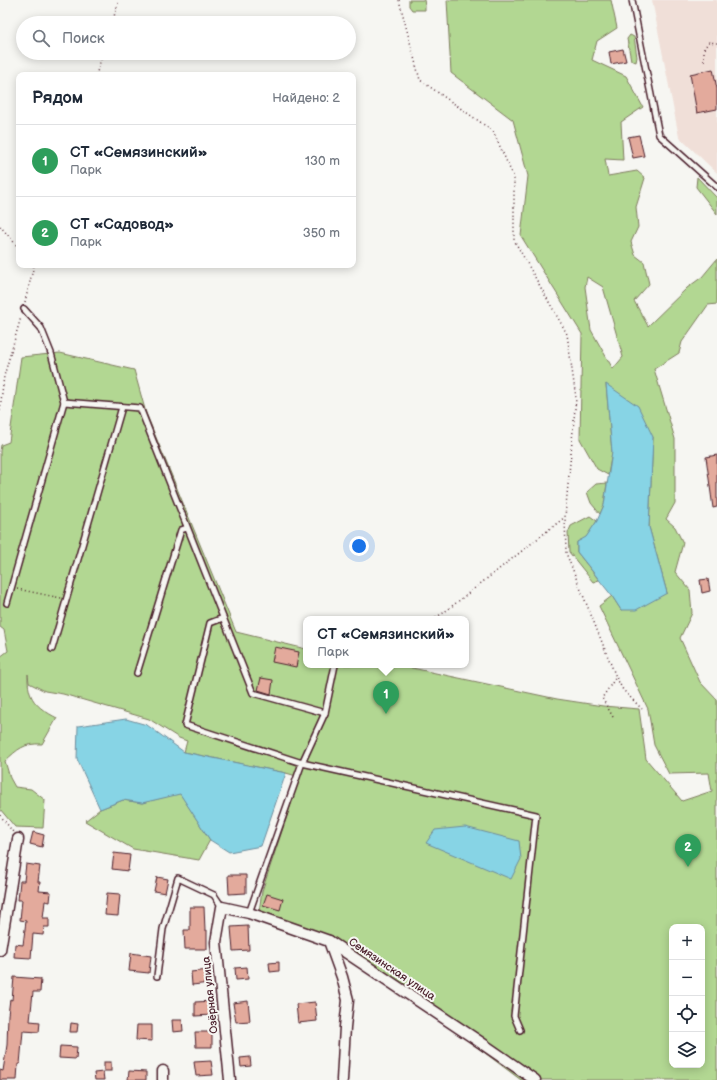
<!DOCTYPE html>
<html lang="ru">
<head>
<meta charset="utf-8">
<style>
	:root { --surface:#fff; --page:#f6f6f7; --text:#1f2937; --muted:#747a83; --line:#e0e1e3; --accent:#1f6fb2 }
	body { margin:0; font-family:"Balsamiq Sans",sans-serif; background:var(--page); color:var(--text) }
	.controls { position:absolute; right:12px; bottom:12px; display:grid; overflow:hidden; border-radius:8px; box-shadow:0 2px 10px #0003 }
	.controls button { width:36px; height:36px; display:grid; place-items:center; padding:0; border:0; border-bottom:1px solid var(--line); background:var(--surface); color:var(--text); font:20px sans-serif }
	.you { position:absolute; left:359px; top:546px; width:14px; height:14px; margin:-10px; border:3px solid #fff; border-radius:50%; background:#1a73e8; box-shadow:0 0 0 6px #1a73e833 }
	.badge { display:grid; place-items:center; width:26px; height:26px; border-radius:50%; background:var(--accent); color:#fff; font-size:13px; font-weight:700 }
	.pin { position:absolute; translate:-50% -33px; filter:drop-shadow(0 1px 2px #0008) }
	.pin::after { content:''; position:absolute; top:21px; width:14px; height:12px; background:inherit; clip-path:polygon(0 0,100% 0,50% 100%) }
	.popup { position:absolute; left:303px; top:616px; width:166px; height:52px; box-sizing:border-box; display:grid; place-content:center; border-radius:8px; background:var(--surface); filter:drop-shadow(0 1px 3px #0005); font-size:13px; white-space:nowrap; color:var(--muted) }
	.popup b { font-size:15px; color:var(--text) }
	.popup::after { content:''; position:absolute; left:50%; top:100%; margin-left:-8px; border:8px solid transparent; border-top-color:var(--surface) }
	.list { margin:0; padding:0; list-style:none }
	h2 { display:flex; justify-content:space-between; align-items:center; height:52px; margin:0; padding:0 16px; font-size:17px }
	h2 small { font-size:13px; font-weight:400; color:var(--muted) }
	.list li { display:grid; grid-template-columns:26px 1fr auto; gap:12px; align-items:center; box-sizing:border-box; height:72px; padding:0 16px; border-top:1px solid var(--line) }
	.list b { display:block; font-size:15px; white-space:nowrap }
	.list p { margin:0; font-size:13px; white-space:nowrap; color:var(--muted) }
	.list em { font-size:13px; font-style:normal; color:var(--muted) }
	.icon { flex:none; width:22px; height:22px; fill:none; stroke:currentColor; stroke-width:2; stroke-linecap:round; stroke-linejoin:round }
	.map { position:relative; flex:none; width:717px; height:1080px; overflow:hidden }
	.search { position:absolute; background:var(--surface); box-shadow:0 2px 10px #0003; left:16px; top:16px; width:340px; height:44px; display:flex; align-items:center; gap:10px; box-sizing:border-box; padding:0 14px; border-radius:22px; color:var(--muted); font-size:15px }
	.panel { position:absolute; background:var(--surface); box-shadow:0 2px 10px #0003; left:16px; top:72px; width:340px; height:196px; border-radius:8px }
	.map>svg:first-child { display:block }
</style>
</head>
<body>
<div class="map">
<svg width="717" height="1080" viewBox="0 0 717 1080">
	<rect width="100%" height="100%" fill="#f6f6f2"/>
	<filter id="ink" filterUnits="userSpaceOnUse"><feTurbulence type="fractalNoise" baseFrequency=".025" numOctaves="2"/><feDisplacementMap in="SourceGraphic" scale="8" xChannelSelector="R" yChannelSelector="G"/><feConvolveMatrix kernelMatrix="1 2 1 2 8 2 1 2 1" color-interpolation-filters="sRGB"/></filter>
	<g filter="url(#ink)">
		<polygon fill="#f0dfd8" points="652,0 717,0 717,173 679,137"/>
		<g fill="#b2d792" stroke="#7e7b5e" fill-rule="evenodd">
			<polygon points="409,0 424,0 425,6 425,10 412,10 409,6"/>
			<path d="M447,0H611L617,28L597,41L592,60L626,76L643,107L621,122L623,160L605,159L608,176L637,171L645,178L636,207L638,227L631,242L635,255L644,262L649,284L634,301L648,326L687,288L702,277L717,259V304L708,305L682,342L679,353L654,369L675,439V503L666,519L675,527L683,543L675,572L690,590L692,613L680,638L700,682L717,700V1080H521L333,939L259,912L262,891L300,777L286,773L184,752L187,741L179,738L149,719L63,694L45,691L29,683L28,674C27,699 36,707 57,718L42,744C24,743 18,749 5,761L10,778L15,787L31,789L45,800L43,828L15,827L0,809V657L8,651L4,630L0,627V451L1,445L9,442L21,357L60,353L134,370L146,413L236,632L306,649V665H398L557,699L603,706L639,709L646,759L682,801L712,791L709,773L669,774L654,745L648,709L599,606L612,596L621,610L667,593L649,527L653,437L606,384L612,452L608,475L597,469L580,439L582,334L521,236L528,176L513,120L451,73ZM587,277L603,287L623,357L613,369L591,330L585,287ZM672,927H702V1065H672Z"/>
			<polygon points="630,35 634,37 637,57 636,62 631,60 627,39"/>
			<polygon points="697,177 717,198 717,214 696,187"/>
			<polygon points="607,483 604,505 600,514 591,503 587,492 596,484"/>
			<polygon points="590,516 597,521 586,538 577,542 577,552 599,580 593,582 569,552 568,533 571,526"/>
			<polygon points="180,793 210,840 199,860 133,849 85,821 100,809 123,800 142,803"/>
		</g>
		<g fill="#87d4e5" stroke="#6f8c9b">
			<polygon points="606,384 638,406 653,437 649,527 667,593 636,610 621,610 612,596 577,552 577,542 586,537 597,521 604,505 612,452"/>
			<polygon points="126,719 147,725 184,752 286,773 261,846 229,852 210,840 180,794 142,803 123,800 100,809 77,759 78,726"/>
			<polygon points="465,827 519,841 521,859 511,879 426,843 435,830"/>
		</g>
		<g fill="#e3aa9c" stroke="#4a1f2b">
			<polygon points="623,49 626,61 611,64 609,52"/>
			<polygon points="713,69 717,89 717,109 697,113 690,74"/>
			<polygon points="639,135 644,156 633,158 628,137"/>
			<polygon points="717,455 717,507 713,508 706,457"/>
			<polygon points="708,579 710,591 702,593 700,580"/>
			<polygon points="275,647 299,652 296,667 272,662"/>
			<polygon points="261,678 273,680 271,694 258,690"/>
			<polygon points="33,832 44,835 42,847 30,844"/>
			<polygon points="114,853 130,855 128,871 112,869"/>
			<polygon points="26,864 40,866 38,882 40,882 39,891 51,892 50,902 45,901 43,918 49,918 49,927 44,927 43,935 33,934 31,958 14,957 15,944 23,945 26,921 20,920 22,900 18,900 20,881 24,881"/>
			<polygon points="228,875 246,875 246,893 229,894"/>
			<polygon points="157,877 168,879 165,893 154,891"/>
			<polygon points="107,893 120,894 118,916 105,915"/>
			<polygon points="267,894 283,899 280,910 263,905"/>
			<polygon points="190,907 204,907 205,930 207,930 207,949 185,949 184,930 190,930"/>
			<polygon points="248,926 249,950 233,951 231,927"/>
			<polygon points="131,953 151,956 149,973 129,971"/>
			<polygon points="279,962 279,971 270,972 269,963"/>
			<polygon points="247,967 248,979 236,980 235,968"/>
			<polygon points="208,970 210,983 192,985 191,972"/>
			<polygon points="14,977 41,979 40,992 33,992 30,1021 40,1022 39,1032 23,1031 20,1064 18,1064 17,1080 0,1080 0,1070 3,1071 7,1045 8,1015 10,999 12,1000"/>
			<polygon points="213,1001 213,1015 195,1016 195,1002"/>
			<polygon points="248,1001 250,1021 236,1022 233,1003"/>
			<polygon points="315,1002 317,1021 298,1023 296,1004"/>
			<polygon points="172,1020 182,1020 183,1031 173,1032"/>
			<polygon points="71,1023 78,1024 77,1032 70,1032"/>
			<polygon points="137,1025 152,1025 152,1041 136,1040"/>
			<polygon points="195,1032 212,1032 212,1047 196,1047"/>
			<polygon points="60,1046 77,1047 76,1059 59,1058"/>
			<polygon points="250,1057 251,1066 241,1067 240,1058"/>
			<polygon points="211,1061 213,1075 196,1076 194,1062"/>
			<rect x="104" y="1062" width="7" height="9"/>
			<polygon points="129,1071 146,1072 146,1080 128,1080"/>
			<polygon points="103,1072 104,1080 95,1080 94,1073"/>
		</g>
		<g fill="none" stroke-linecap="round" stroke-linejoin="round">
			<g stroke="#4a1f2b" stroke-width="8">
				<g id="lane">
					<polyline points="632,0 659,135 717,187"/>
					<polyline points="24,309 41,328 51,353 64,402 140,408 253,693 325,713"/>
					<polyline points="7,603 64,402"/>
					<polyline points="223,618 210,623 185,725 302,763 536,815 514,1016 520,1030"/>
					<polyline points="52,649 122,407"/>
					<polyline points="137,673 181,530 187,528"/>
					<polyline points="249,913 302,763 325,713 335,665"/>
					<polyline points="157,976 163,929 178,878 214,895 222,907"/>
				</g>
			</g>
			<g stroke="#4a1f2b" stroke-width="13">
				<g id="street">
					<polyline points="329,941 342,977 348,1000 345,1027 342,1080"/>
					<polyline points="0,950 18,839"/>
					<polyline points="163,1071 163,1080"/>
					<polyline points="230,1080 216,942 222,907 249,913 329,941 480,1042 535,1080"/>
				</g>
			</g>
			<g stroke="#4a1f2b" stroke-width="1.5" stroke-dasharray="1 3" stroke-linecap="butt">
				<polyline points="399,0 420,80 493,131 514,178 514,240 567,334 576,398 565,517 566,553 616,677 623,690 642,709"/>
				<polyline points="112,23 119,0"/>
				<polyline points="704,61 704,48 709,42 717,43"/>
				<polyline points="96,75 103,53"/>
				<polyline points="0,226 19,248"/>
				<polyline points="25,302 34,265"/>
				<polyline points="0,410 4,376 21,317"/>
				<polyline points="17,589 61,598"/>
				<polyline points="432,619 442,614 565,517"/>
				<polyline points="613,717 602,698 616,677"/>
				<polyline points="0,815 13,832"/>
			</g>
			<use href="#lane" stroke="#f6f6f2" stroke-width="5"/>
			<use href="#street" stroke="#f6f6f2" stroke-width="10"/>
		</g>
	</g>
	<g text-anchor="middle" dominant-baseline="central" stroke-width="4" stroke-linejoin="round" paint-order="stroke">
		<g font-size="11" fill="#4a1f2b" stroke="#f6f6f2">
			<text transform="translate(392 969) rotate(34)">Семязинская улица</text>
			<text transform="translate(210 995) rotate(-96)">Озёрная улица</text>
		</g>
	</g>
</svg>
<div class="controls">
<button>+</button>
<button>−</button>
<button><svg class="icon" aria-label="locate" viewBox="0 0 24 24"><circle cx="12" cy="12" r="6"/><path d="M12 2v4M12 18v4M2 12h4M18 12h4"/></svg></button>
<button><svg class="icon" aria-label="layers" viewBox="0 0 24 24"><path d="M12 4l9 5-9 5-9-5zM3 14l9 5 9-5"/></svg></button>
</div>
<div class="you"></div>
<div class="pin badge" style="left:386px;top:714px;background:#2e9e5b">1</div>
<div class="popup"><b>СТ «Семязинский»</b>Парк</div>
<div class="pin badge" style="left:688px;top:867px;background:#2e9e5b">2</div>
<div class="search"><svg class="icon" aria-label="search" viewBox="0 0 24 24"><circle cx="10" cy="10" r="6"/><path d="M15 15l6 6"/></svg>Поиск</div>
<section class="panel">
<h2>Рядом<small>Найдено: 2</small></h2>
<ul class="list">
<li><span class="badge" style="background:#2e9e5b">1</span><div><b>СТ «Семязинский»</b><p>Парк</p></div><em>130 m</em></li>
<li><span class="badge" style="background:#2e9e5b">2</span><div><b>СТ «Садовод»</b><p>Парк</p></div><em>350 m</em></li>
</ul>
</section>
</div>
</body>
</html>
